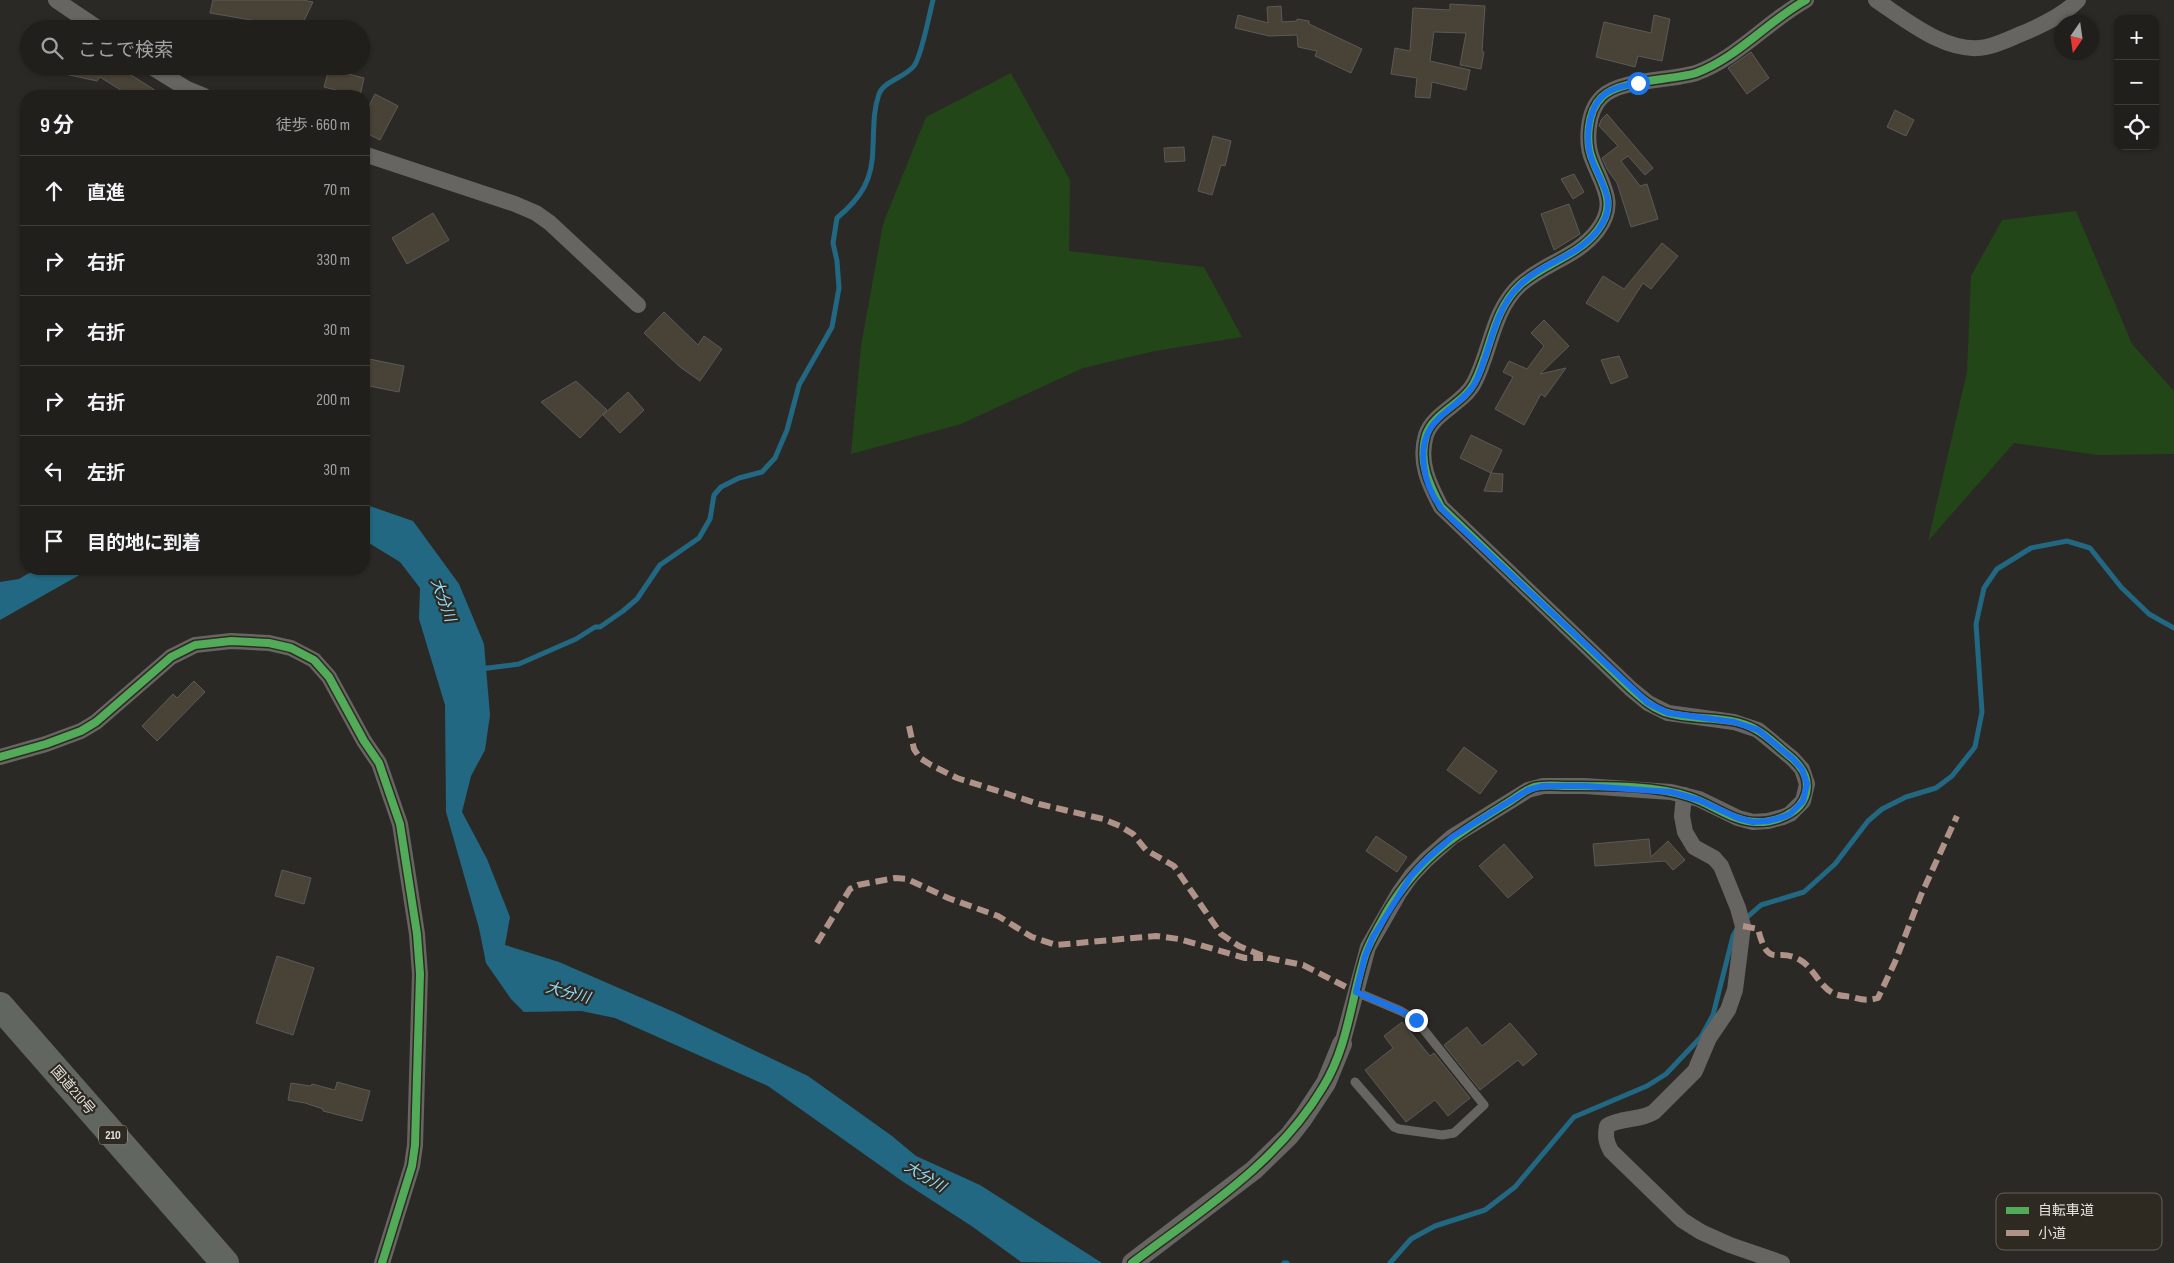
<!DOCTYPE html>
<html lang="ja">
<head>
<meta charset="utf-8">
<style>
	:root { --surface:#201f1c; --page:#2d2c29; --text:#f1f3f6; --muted:#a2a2a3; --line:#3d3d3b }
	body { margin:0; font-family:"Sofia Sans Condensed","Noto Sans JP",sans-serif; background:var(--page); color:var(--text) }
	.controls { position:absolute; right:15px; top:15px; display:grid; overflow:hidden; border-radius:10px; box-shadow:0 1px 4px #0004 }
	.controls button { width:45px; height:45px; display:grid; place-items:center; padding:0; border:0; border-bottom:1px solid var(--line); background:var(--surface); color:var(--text); font:25px sans-serif }
	.compass { position:absolute; left:2054px; top:15px; width:45px; height:45px; border-radius:50%; background:var(--surface); box-shadow:0 1px 4px #0004; rotate:193deg }
	.stop { position:absolute; width:15px; height:15px; margin:-11px; border:4px solid #1a73e8; border-radius:50%; background:#fff }
	.stop.end { background:#1a73e8; border-color:#fff; box-shadow:0 1px 5px #0008 }
	.list { margin:0; padding:0; list-style:none }
	h2 { display:flex; justify-content:space-between; align-items:center; height:65px; margin:0; padding:0 20px; font-size:21px }
	h2 small { font-size:16px; font-weight:400; color:var(--muted) }
	.list li { display:grid; grid-template-columns:32px 1fr auto; gap:15px; align-items:center; box-sizing:border-box; height:70px; padding:0 20px; border-top:1px solid var(--line) }
	.list b { display:block; font-size:19px; white-space:nowrap }
	.list em { font-size:16px; font-style:normal; color:var(--muted) }
	.icon { flex:none; width:28px; height:28px; fill:none; stroke:currentColor; stroke-width:2; stroke-linecap:round; stroke-linejoin:round }
	.map { position:relative; flex:none; width:2174px; height:1263px; overflow:hidden }
	.search { position:absolute; background:var(--surface); box-shadow:0 1px 4px #0004; left:20px; top:20px; width:350px; height:55px; display:flex; align-items:center; gap:12px; box-sizing:border-box; padding:0 18px; border-radius:28px; color:var(--muted); font-size:19px }
	.panel { position:absolute; background:var(--surface); box-shadow:0 1px 4px #0004; left:20px; top:90px; width:350px; height:485px; border-radius:20px }
	.map>svg:first-child { display:block }
</style>
</head>
<body>
<div class="map">
<svg width="2174" height="1263" viewBox="0 0 2174 1263">
	<rect width="100%" height="100%" fill="#2b2925"/>
	<g fill="#234618">
		<polygon points="1011,73 1070,180 1069,251 1204,267 1242,337 1155,351 1083,368 961,424 851,454 861,346 883,224 926,117"/>
		<polygon points="2076,211 2132,344 2174,391 2174,454 2098,455 2014,443 1928,541 1967,372 1971,276 2002,220"/>
	</g>
	<g fill="#226882">
		<polygon points="364,504 413,521 459,584 484,644 490,715 485,750 471,776 462,812 487,859 510,917 505,945 559,962 674,1012 808,1076 892,1136 916,1156 980,1185 1102,1263 1021,1262 973,1227 902,1181 768,1086 615,1018 581,1011 524,1012 511,999 486,963 479,928 446,812 445,705 419,619 420,588 400,562 364,540"/>
		<polygon points="36,569 90,569 0,620 0,582 19,579"/>
	</g>
	<g fill="none" stroke-linecap="round" stroke-linejoin="round">
		<g stroke="#226882" stroke-width="5">
			<path d="M480,669L519,664L576,639L595,627H600L623,611L637,599L660,565L699,538L710,519L714,495L721,487L739,478L762,472L775,458L787,430L799,385L832,327L839,288L837,261L833,243L837,218C862,197 873,179 873,146C874,128 873,111 879,94C884,81 904,78 914,66C922,55 929,15 933,0"/>
			<polyline points="1744,920 1761,905 1804,892 1835,864 1868,821 1882,809 1906,797 1936,788 1952,776 1975,747 1982,712 1976,624 1984,588 1997,569 2031,548 2067,541 2090,548 2121,587 2149,614 2174,628"/>
			<polyline points="1284,1263 1287,1263"/>
			<polyline points="1390,1263 1411,1239 1435,1226 1485,1210 1515,1187 1574,1117 1647,1086 1666,1074 1701,1037 1713,1015 1733,936 1737,929"/>
		</g>
	</g>
	<g fill="#494236" stroke="#5c5a56">
		<polygon points="213,0 302,0 313,2 300,29 276,29 263,22 210,13"/>
		<polygon points="1450,4 1485,6 1482,52 1484,52 1481,69 1460,65 1466,33 1434,32 1430,61 1470,70 1466,90 1432,82 1430,98 1415,97 1417,78 1391,74 1395,48 1410,51 1413,8 1450,10"/>
		<polygon points="1281,6 1282,22 1297,21 1297,19 1309,21 1309,24 1362,49 1351,73 1315,56 1317,51 1298,47 1297,35 1269,36 1235,28 1238,15 1268,23 1267,7"/>
		<polygon points="1654,15 1670,19 1662,61 1638,56 1635,67 1596,57 1604,22 1651,33"/>
		<polygon points="1751,52 1769,78 1747,94 1728,68"/>
		<polygon points="56,66 117,66 164,96 130,96 100,77 97,81 56,72"/>
		<polygon points="329,69 364,78 360,96 324,87"/>
		<polygon points="375,94 398,106 380,140 364,132 364,116"/>
		<polygon points="1895,110 1914,120 1906,136 1887,127"/>
		<polygon points="1607,114 1653,168 1645,175 1628,156 1621,161 1640,186 1647,184 1658,219 1631,227 1617,183 1607,169 1602,158 1618,146 1599,126 1601,120"/>
		<polygon points="1213,136 1231,141 1225,166 1221,165 1212,195 1198,191"/>
		<polygon points="1184,147 1185,161 1165,162 1164,148"/>
		<polygon points="1574,174 1584,192 1573,199 1561,179"/>
		<polygon points="1569,204 1580,234 1554,250 1541,214"/>
		<polygon points="433,213 449,240 407,264 392,238"/>
		<polygon points="1662,243 1678,256 1651,289 1643,283 1618,322 1586,303 1603,276 1624,289"/>
		<polygon points="664,312 698,345 704,336 722,349 700,381 680,367 644,333"/>
		<polygon points="1544,320 1569,346 1540,374 1566,368 1545,397 1541,394 1524,425 1495,409 1513,377 1503,372 1509,361 1527,369 1544,346 1531,333"/>
		<polygon points="1619,356 1628,377 1611,384 1601,360"/>
		<polygon points="364,358 404,366 399,392 364,385"/>
		<polygon points="576,381 607,410 580,438 541,402"/>
		<polygon points="628,392 644,410 620,433 603,415"/>
		<polygon points="1471,435 1502,450 1491,473 1460,458"/>
		<polygon points="1491,473 1503,474 1502,492 1484,491"/>
		<polygon points="194,681 205,692 157,741 142,726 173,694 177,698"/>
		<polygon points="1464,747 1497,771 1480,794 1447,770"/>
		<polygon points="1376,836 1407,857 1397,872 1366,851"/>
		<polygon points="1649,839 1651,857 1668,841 1685,860 1673,870 1665,861 1595,866 1593,844"/>
		<polygon points="1504,844 1533,877 1508,898 1479,866"/>
		<polygon points="282,870 311,878 304,904 275,896"/>
		<polygon points="277,956 314,968 293,1035 256,1023"/>
		<polygon points="1402,1022 1430,1056 1434,1053 1470,1098 1448,1116 1435,1100 1406,1122 1365,1070 1393,1048 1384,1036"/>
		<polygon points="1510,1023 1537,1054 1523,1066 1518,1060 1480,1090 1444,1045 1467,1027 1482,1046"/>
		<polygon points="337,1082 370,1091 362,1121 323,1111 323,1109 305,1103 288,1100 291,1083 311,1086 312,1084 335,1090"/>
	</g>
	<g fill="none" stroke-linecap="round" stroke-linejoin="round">
		<polyline stroke="#676562" stroke-width="9" points="1355,1082 1394,1127 1399,1129 1442,1135 1454,1133 1484,1105 1416,1020 1401,1011 1356,992"/>
		<g stroke="#676562" stroke-width="16">
			<polyline points="56,0 99,29"/>
			<path d="M1876,0C1906,20 1948,55 1986,47C2000,44 2013,37 2026,32C2044,24 2065,14 2078,0"/>
			<polyline points="150,66 187,89 204,96"/>
			<polyline points="364,154 515,204 536,213 550,223 638,305"/>
			<polyline points="0,757 46,744 81,731 96,722 171,657 195,645 231,641 269,643 291,648 314,660 329,677 364,741 379,763 400,824 417,934 420,974 415,1145 412,1166 382,1263"/>
			<path d="M1684,795L1682,816L1685,832L1694,847L1714,858L1721,866L1738,908L1743,926L1735,990L1728,1010L1709,1038L1695,1071L1654,1112C1640,1121 1621,1117 1607,1126C1605,1136 1606,1142 1611,1151L1682,1220L1701,1232L1730,1245L1782,1263"/>
			<path d="M1342,1044L1368,947L1399,893L1411,876L1426,860L1452,837L1528,790L1543,786H1585L1671,792L1699,799L1738,818L1753,822L1768,821L1783,817L1790,814L1803,801L1807,784L1802,769L1793,759L1758,730L1734,722L1668,713L1648,703L1631,689L1441,507C1429,484 1418,462 1426,435C1434,412 1463,404 1474,383C1491,351 1492,311 1520,285C1544,263 1577,257 1597,231C1618,204 1603,187 1593,161C1585,143 1587,111 1602,97C1620,79 1670,81 1696,73C1737,58 1768,21 1806,0"/>
		</g>
		<polyline stroke="#676562" stroke-width="20" points="1132,1263 1254,1170 1289,1136 1303,1118 1326,1083 1342,1044"/>
		<polyline stroke="#616660" stroke-width="28" points="0,1006 225,1263"/>
		<g stroke="#af9288" stroke-width="6" stroke-dasharray="12 6" stroke-linecap="butt">
			<polyline points="909,726 914,749 920,758 931,765 957,778 1039,804 1103,819 1120,826 1133,834 1146,850 1174,866 1221,934 1239,946 1268,958 1303,965 1356,992"/>
			<path d="M1743,926L1758,929C1769,971 1776,946 1800,960C1813,967 1819,986 1833,993C1838,996 1846,996 1852,997C1862,1000 1868,1001 1878,998L1895,962L1921,895L1957,816"/>
			<polyline points="817,943 850,889 858,885 895,878 907,879 948,898 998,916 1032,937 1056,945 1156,936 1179,939 1245,958 1263,958"/>
		</g>
		<g stroke="#2e2a22" stroke-width="11">
			<g id="cycleway">
				<polyline points="0,757 46,744 81,731 96,722 171,657 195,645 231,641 269,643 291,648 314,660 329,677 364,741 379,763 400,824 417,934 420,974 415,1145 412,1166 382,1263"/>
				<path d="M1132,1263C1201,1211 1278,1163 1323,1087C1348,1047 1351,999 1365,955C1370,940 1379,927 1386,913C1421,855 1453,837 1509,802C1517,797 1525,790 1534,787C1545,784 1558,786 1569,786C1607,786 1654,785 1690,797C1712,804 1732,821 1755,822C1774,823 1801,814 1806,793C1810,776 1800,764 1787,754C1777,746 1767,735 1755,729C1728,714 1693,722 1664,712C1651,707 1641,698 1631,689L1441,507C1429,484 1418,462 1426,435C1434,412 1463,404 1474,383C1491,351 1492,311 1520,285C1544,263 1577,257 1597,231C1618,204 1603,187 1593,161C1585,143 1587,111 1602,97C1620,79 1670,81 1696,73C1737,58 1768,21 1806,0"/>
			</g>
		</g>
		<use href="#cycleway" stroke="#51ab58" stroke-width="8"/>
	</g>
	<g fill="none" stroke-linecap="round" stroke-linejoin="round">
		<path stroke="#1a73e8" stroke-width="6" d="M1416,1020L1401,1011L1356,992L1365,956L1373,937L1411,876L1426,860L1452,837L1528,790L1543,786H1585L1671,792L1699,800L1738,818L1753,822L1768,821L1783,817L1790,814L1803,801L1807,784L1802,769L1793,759L1758,730L1734,722L1668,713L1648,703L1457,524C1452,519 1445,513 1441,508C1423,484 1414,443 1437,420C1449,407 1466,399 1475,383C1491,351 1492,314 1518,287C1541,262 1577,258 1598,230C1619,202 1602,186 1592,160C1584,138 1588,100 1612,90C1620,86 1630,85 1638,83"/>
	</g>
	<g text-anchor="middle" dominant-baseline="central" stroke-width="4.5" stroke-linejoin="round" paint-order="stroke">
		<rect fill="#2e2a22" stroke="#aeaba5" stroke-width="1" x="99" y="1125.5" width="28" height="19" rx="4"/>
		<g font-size="12" font-weight="bold" fill="#e5e2dd">
			<text x="113" y="1135">210</text>
		</g>
		<g font-size="14" fill="#e5e2dd" stroke="#2e2a22">
			<text transform="translate(73 1090) rotate(49)">国道210号</text>
		</g>
		<g font-size="15" font-style="italic" fill="#95dbf9" stroke="#2e2a22">
			<text transform="translate(443 600) rotate(70)">大分川</text>
			<text transform="translate(568 993) rotate(15)">大分川</text>
			<text transform="translate(925 1177) rotate(31)">大分川</text>
		</g>
	</g>
	<rect x="1996" y="1193" width="166" height="57" rx="8" fill="#2e2a22" stroke="#65615a" stroke-width="1"/>
	<rect x="2006" y="1207" width="23" height="7" fill="#51ab58"/>
	<rect x="2006" y="1230" width="23" height="6" fill="#af9288"/>
	<g font-size="14" fill="#e5e2dd">
		<text x="2038" y="1215">自転車道</text>
		<text x="2038" y="1238">小道</text>
	</g>
</svg>
<div class="controls">
<button>+</button>
<button>−</button>
<button><svg class="icon" aria-label="locate" viewBox="0 0 24 24"><circle cx="12" cy="12" r="6"/><path d="M12 2v4M12 18v4M2 12h4M18 12h4"/></svg></button>
</div>
<svg class="compass" viewBox="-18 -18 36 36"><path d="M0-13l5 13h-10z" fill="#e53935"/><path d="M0 13l5-13h-10z" fill="#a2a2a3"/></svg>
<div class="stop" style="left:1638px;top:83px"></div>
<div class="stop end" style="left:1416px;top:1020px"></div>
<div class="search"><svg class="icon" aria-label="search" viewBox="0 0 24 24"><circle cx="10" cy="10" r="6"/><path d="M15 15l6 6"/></svg>ここで検索</div>
<section class="panel">
<h2>9 分<small>徒歩 · 660 m</small></h2>
<ul class="list">
<li><svg class="icon" aria-label="ahead" viewBox="0 0 24 24"><path d="M12 20V5M6 11l6-6 6 6"/></svg><div><b>直進</b></div><em>70 m</em></li>
<li><svg class="icon" aria-label="right" viewBox="0 0 24 24"><path d="M7 20v-9h11M14 6l5 5-5 5"/></svg><div><b>右折</b></div><em>330 m</em></li>
<li><svg class="icon" aria-label="right" viewBox="0 0 24 24"><path d="M7 20v-9h11M14 6l5 5-5 5"/></svg><div><b>右折</b></div><em>30 m</em></li>
<li><svg class="icon" aria-label="right" viewBox="0 0 24 24"><path d="M7 20v-9h11M14 6l5 5-5 5"/></svg><div><b>右折</b></div><em>200 m</em></li>
<li><svg class="icon" aria-label="left" viewBox="0 0 24 24"><path d="M17 20v-9H6M10 6l-5 5 5 5"/></svg><div><b>左折</b></div><em>30 m</em></li>
<li><svg class="icon" aria-label="arrive" viewBox="0 0 24 24"><path d="M6 21V4h12l-3 4 3 4H6"/></svg><div><b>目的地に到着</b></div></li>
</ul>
</section>
</div>
</body>
</html>
